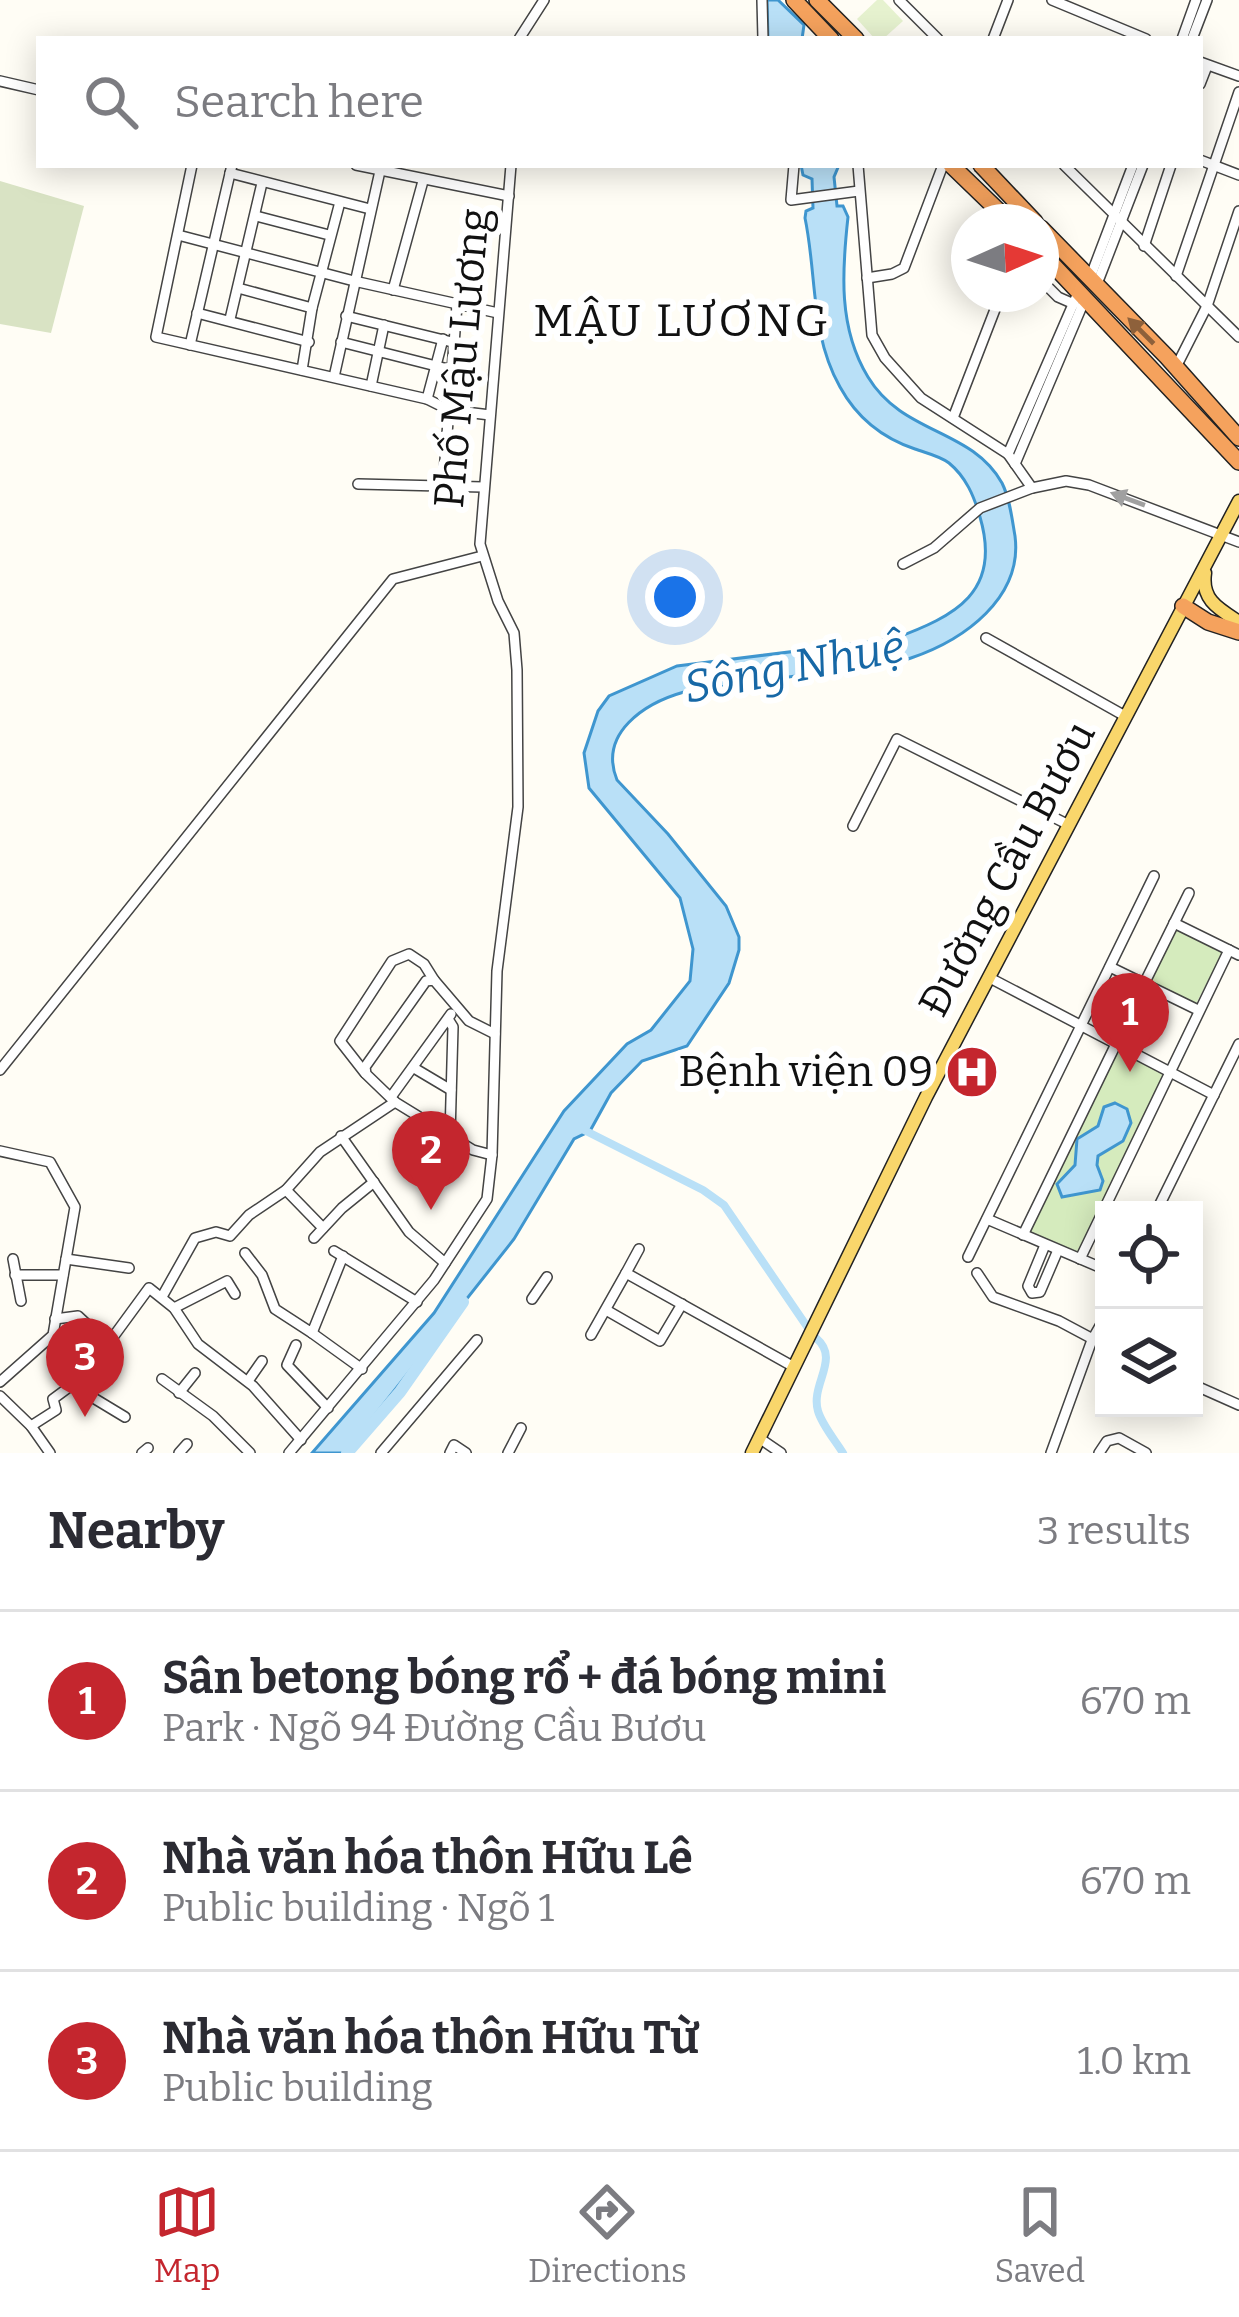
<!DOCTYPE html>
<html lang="en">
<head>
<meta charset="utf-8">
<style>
	:root { --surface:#fff; --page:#f2f2f3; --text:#2b2b33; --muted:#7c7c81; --line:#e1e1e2; --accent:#c4262e }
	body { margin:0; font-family:Bitter,serif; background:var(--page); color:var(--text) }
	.controls { position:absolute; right:36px; bottom:36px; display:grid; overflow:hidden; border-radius:0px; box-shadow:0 6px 30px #0003 }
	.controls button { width:108px; height:108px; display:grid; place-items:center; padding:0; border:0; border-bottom:3px solid var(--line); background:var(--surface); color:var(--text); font:60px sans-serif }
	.compass { position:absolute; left:951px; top:204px; width:108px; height:108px; border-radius:50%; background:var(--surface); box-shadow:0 6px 30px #0003; rotate:87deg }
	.you { position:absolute; left:675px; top:597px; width:42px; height:42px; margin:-30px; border:9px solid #fff; border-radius:50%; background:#1a73e8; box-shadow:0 0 0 18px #1a73e833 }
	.badge { display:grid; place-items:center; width:78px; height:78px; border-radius:50%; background:var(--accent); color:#fff; font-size:39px; font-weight:700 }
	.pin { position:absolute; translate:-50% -99px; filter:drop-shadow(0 3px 6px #0008) }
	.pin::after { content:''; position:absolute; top:63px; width:42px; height:36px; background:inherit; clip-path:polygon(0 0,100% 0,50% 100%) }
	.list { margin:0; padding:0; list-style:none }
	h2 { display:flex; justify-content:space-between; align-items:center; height:156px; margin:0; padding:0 48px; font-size:51px }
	h2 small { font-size:39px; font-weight:400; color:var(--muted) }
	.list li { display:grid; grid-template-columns:78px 1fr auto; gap:36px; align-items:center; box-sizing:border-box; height:180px; padding:0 48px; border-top:3px solid var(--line) }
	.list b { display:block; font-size:45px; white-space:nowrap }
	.list p { margin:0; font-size:39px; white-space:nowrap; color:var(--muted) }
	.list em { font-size:39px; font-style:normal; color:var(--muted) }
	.icon { flex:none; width:66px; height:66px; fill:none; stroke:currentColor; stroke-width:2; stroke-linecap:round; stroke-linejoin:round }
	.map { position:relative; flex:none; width:1239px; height:1453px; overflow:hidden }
	.search { position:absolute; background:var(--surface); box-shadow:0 6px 30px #0003; left:36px; right:36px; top:36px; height:132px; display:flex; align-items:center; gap:30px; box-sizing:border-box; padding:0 42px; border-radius:0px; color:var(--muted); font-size:45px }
	.sheet { height:696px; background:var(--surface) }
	nav { display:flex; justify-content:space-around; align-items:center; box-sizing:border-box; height:168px; border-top:3px solid var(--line); background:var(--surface); font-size:33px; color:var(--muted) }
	nav a { display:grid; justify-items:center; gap:6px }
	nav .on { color:var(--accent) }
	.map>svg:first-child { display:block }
</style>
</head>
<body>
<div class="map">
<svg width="1239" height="1453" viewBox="0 0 1239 1453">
	<rect width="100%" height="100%" fill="#fffdf5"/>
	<g fill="#d5ebbd">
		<polygon points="1176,928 1223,951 1196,1004 1149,981"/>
		<polygon points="1117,1050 1165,1073 1079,1255 1028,1232"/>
	</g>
	<polygon fill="#d9e3c4" points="0,181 84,206 51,333 0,324"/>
	<polygon fill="#e6f2cf" points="877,0 883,0 903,21 883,39 875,39 857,19"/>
	<g fill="#b9e0f7" stroke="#3f96cf" stroke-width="3">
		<polygon points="767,0 778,0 804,25 802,39 768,39"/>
		<path d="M801,165H839L834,177L837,206H843L848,217C842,271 838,328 868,377C903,435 971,428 1002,483C1010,499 1012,519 1015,536C1023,598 964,640 911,658C888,666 862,667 838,670C787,677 735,685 684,692C645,703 598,733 617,780L668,834L726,906L739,937V950L729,983L687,1046L642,1061L611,1093L590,1131L574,1139L514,1239L345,1453H312L434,1313L564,1111L627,1044L651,1030L690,981L693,949L680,898L589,788L584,753L598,711L609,696L677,666L893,639C956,616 1002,592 980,517C974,496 966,477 949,463C940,456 926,453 915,449C882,438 857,418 840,387C810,334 817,275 805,218L806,211L813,208L812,179L803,175Z"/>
		<polygon points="1115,1103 1127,1109 1131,1123 1123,1141 1098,1156 1097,1165 1103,1181 1100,1190 1062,1197 1057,1184 1075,1165 1077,1139 1098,1126 1104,1107"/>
	</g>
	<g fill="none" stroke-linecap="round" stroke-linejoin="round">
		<g stroke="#b9e0f7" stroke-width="8">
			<polyline points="582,1129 703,1190 724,1205 808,1328"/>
			<path d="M816,1338C841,1359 810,1384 818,1411C822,1425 835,1440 843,1453"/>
		</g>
		<polyline stroke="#b9e0f7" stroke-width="12" points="347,1453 400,1392 463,1302"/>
		<g stroke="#444" stroke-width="12">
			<g id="minor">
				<polyline points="762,0 763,39"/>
				<polyline points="899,0 938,39"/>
				<polyline points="1052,0 1146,39"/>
				<polyline points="519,39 544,0"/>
				<polyline points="993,39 1008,0"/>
				<polyline points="1182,39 1196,0"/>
				<polyline points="1192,39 1207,0"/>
				<polyline points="1200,62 1239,76"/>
				<polyline points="0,81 39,90"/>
				<polyline points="1200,84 1207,66"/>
				<polyline points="1200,160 1239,175"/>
				<polyline points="192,165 156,337 427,399 449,410 490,415"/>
				<polyline points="356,165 509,196"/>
				<polyline points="794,165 791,200 859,191"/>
				<polyline points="858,165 872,335 885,358 921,398 1008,454 1032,488"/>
				<polyline points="1064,165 1239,337"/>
				<polyline points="230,173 370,209"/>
				<polyline points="256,216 329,235"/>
				<polyline points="178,235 354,281 498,313"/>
				<polyline points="1144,246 1171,165"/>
				<polyline points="1176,276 1239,92"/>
				<polyline points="867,278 892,274 904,268 943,165"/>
				<polyline points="1090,278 1133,165"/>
				<polyline points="1041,280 1058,297 1074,304"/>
				<polyline points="1097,284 1143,165"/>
				<polyline points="238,288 312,308"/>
				<polyline points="393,290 423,181"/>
				<polyline points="197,313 309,342"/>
				<polyline points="346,316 452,342"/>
				<polyline points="230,319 262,183"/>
				<polyline points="341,342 452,370"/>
				<polyline points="190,345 232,165"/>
				<polyline points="1176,367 1207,306 1239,211"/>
				<polyline points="302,370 312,308 340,202"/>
				<polyline points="334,377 380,171"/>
				<polyline points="371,386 384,325"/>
				<polyline points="427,399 443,339"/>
				<polyline points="953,418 1001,294"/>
				<polyline points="1008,454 1078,293"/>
				<polyline points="1015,464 1085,299"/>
				<polyline points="358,484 483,487"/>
				<polyline points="443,486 457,305"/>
				<polyline points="903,564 934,548 980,508 1032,488 1066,481 1089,485 1239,542"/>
				<polyline points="986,638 1125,716"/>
				<polyline points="853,826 897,739 1067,824"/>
				<polyline points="1174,923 1239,955"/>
				<polyline points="1110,967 1198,1010"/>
				<polyline points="988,977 1214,1095"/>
				<polyline points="1144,984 1189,893"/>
				<polyline points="448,1019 453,1027 450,1135"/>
				<polyline points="414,1068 451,1090"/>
				<polyline points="0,1070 393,579 482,556"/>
				<polyline points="365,1073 340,1041 392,961 409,954 424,964 434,980"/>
				<polyline points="391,1097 451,1014"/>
				<polyline points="395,1102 366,1074 365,1067 426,981 434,980 469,1021 495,1034"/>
				<polyline points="341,1136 409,1232 445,1263"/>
				<polyline points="0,1151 50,1162 75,1207 53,1335 0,1382"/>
				<polyline points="286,1190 323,1228"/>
				<polyline points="1157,1210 1239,1044"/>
				<polyline points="987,1219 1104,1269"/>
				<polyline points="1023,1235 1116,1044"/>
				<polyline points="314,1238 342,1208 374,1182"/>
				<polyline points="1045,1245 1028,1286 1032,1293 1040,1292 1058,1250"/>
				<polyline points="334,1251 417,1302"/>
				<polyline points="245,1253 262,1275 275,1309 312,1333 343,1256"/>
				<polyline points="968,1257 1154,876"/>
				<polyline points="13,1259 21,1301"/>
				<polyline points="66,1259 129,1268"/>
				<polyline points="1080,1259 1229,950"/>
				<polyline points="626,1273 639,1249"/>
				<polyline points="977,1273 993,1297 1059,1321 1104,1345"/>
				<polyline points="15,1275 63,1275"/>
				<polyline points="163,1295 195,1238 216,1232 230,1236 249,1215 286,1190 320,1152 395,1102 473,1150 492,1155"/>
				<polyline points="532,1299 547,1277"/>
				<polyline points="174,1308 227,1281 235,1294"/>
				<polyline points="606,1310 660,1341 682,1304"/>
				<polyline points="55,1319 78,1316 108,1344 149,1288 174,1308 198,1344 253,1386 301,1440"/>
				<polyline points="312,1333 362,1369"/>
				<polyline points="53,1335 99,1383"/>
				<polyline points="591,1335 626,1273 794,1367"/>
				<polyline points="296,1345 287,1365 328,1408"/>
				<polyline points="162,1379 213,1416 250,1453"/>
				<polyline points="248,1381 262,1361"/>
				<polyline points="1194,1385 1239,1405"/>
				<polyline points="179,1393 195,1373"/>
				<polyline points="0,1396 31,1426 50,1453"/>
				<polyline points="31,1426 56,1410 53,1399 72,1385 125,1417"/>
				<polyline points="759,1438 781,1453"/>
				<polyline points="142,1453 148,1448"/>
				<polyline points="179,1453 187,1444"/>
				<polyline points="289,1453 434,1280 487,1199 492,1155 497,971 518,807 517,670 514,633 498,601 480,544 511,165"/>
				<polyline points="381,1453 477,1340"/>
				<polyline points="450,1453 454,1445 466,1453"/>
				<polyline points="508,1453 521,1428"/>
				<polyline points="1051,1453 1092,1340 1104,1319"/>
				<polyline points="1099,1453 1107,1441 1119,1438 1146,1453"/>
			</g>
		</g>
		<g stroke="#222" stroke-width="15">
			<g id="major">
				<path d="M1205,573C1201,600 1219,609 1239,622"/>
				<polyline points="752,1453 926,1097 1239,501"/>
			</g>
		</g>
		<g stroke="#222" stroke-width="18">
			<g id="highway">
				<polyline points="794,0 831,39"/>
				<polyline points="817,0 856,39"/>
				<polyline points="951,165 1010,222"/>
				<polyline points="981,165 1035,222"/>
				<polyline points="1041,228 1167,357 1239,438"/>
				<polyline points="1041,252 1239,462"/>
				<polyline points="1183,606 1208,622 1239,632"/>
			</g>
		</g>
		<use href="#minor" stroke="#fff" stroke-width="9"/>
		<use href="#major" stroke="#f9d66b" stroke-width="12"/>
		<use href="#highway" stroke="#f5a25d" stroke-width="15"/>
	</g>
	<defs><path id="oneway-solid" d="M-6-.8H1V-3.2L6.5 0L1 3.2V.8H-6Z" transform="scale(3)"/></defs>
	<use fill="#8e613b" href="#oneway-solid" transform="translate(1141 331) rotate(-135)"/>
	<use fill="#a0a0a0" href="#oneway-solid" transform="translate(1128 499) rotate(-160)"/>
	<defs>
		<g id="hospital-disc" transform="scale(2.7)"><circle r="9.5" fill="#c4262e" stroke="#fff"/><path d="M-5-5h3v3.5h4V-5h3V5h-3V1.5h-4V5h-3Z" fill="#fff"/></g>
	</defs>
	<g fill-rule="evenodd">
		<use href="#hospital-disc" x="972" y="1072"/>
	</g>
	<g text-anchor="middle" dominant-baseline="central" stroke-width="12" stroke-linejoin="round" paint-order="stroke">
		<g font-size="42" fill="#111" stroke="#fff">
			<text transform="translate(462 358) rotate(-85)">Phố Mậu Lương</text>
			<text transform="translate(1007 869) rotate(-62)">Đường Cầu Bươu</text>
		</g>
		<g font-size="42" fill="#111" stroke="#fff" text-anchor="end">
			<text x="933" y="1072">Bệnh viện 09</text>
		</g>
		<g font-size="45" letter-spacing="3" fill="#111" stroke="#fff">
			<text x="682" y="321">MẬU LƯƠNG</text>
		</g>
		<g font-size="45" font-style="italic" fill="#1768a6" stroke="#fff">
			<text transform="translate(794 667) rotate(-11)">Sông Nhuệ</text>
		</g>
	</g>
</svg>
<div class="controls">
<button><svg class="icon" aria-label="locate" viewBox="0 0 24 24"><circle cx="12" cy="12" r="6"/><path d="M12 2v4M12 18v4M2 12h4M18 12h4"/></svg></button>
<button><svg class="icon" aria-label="layers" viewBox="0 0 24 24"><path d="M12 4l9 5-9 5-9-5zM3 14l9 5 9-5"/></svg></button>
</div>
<svg class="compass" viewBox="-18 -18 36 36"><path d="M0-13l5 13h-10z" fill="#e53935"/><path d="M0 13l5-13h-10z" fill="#7c7c81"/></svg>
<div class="you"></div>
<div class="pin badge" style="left:1130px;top:1072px">1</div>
<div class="pin badge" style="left:431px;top:1210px">2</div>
<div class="pin badge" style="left:85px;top:1417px">3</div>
<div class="search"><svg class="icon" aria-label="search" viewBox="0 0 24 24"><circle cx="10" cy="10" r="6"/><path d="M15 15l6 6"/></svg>Search here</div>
</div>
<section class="sheet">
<h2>Nearby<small>3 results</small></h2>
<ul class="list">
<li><span class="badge">1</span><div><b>Sân betong bóng rổ + đá bóng mini</b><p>Park · Ngõ 94 Đường Cầu Bươu</p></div><em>670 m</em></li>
<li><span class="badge">2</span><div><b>Nhà văn hóa thôn Hữu Lê</b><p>Public building · Ngõ 1</p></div><em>670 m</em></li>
<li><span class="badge">3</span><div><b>Nhà văn hóa thôn Hữu Từ</b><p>Public building</p></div><em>1.0 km</em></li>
</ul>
</section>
<nav>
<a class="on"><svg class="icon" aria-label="map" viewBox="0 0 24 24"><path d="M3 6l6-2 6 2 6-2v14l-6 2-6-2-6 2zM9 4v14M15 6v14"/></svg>Map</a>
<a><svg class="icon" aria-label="directions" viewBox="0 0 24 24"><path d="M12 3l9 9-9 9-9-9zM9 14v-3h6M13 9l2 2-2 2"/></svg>Directions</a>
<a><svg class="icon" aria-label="saved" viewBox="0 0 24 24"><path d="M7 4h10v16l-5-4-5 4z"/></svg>Saved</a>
</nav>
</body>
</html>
